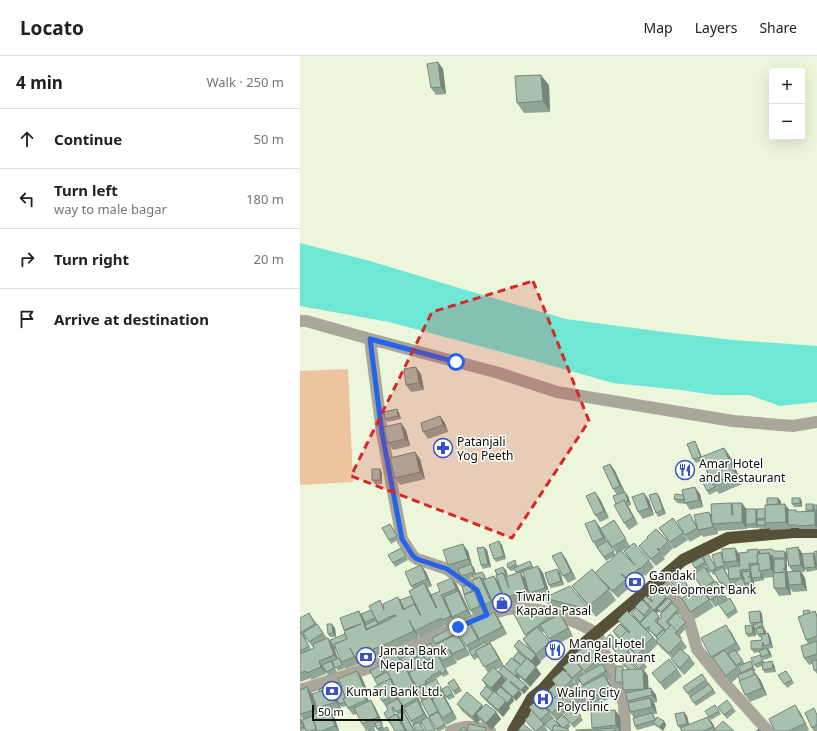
<!DOCTYPE html>
<html lang="en">
<head>
<meta charset="utf-8">
<style>
	:root { --surface:#fff; --page:#f6f6f6; --text:#202124; --muted:#757577; --line:#e0e0e0 }
	body { margin:0; font-family:"Noto Sans",sans-serif; background:var(--page); color:var(--text) }
	.controls { position:absolute; right:12px; top:12px; display:grid; overflow:hidden; border-radius:4px; box-shadow:0 4px 16px #0002 }
	.controls button { width:36px; height:36px; display:grid; place-items:center; padding:0; border:0; border-bottom:1px solid var(--line); background:var(--surface); color:var(--text); font:20px sans-serif }
	.scale { position:absolute; left:12px; bottom:10px; width:91px; box-sizing:border-box; padding-left:4px; border:2px solid #0c0f06; border-top:0; font-size:11px; line-height:14px; white-space:nowrap; color:#0c0f06; -webkit-text-stroke:3px #fff; paint-order:stroke }
	.stop { position:absolute; width:12px; height:12px; margin:-9px; border:3px solid #2563eb; border-radius:50%; background:#fff }
	.stop.end { background:#2563eb; border-color:#fff; box-shadow:0 1px 4px #0008 }
	.list { margin:0; padding:0; list-style:none }
	h2 { display:flex; justify-content:space-between; align-items:center; height:52px; margin:0; padding:0 16px; font-size:17px }
	h2 small { font-size:13px; font-weight:400; color:var(--muted) }
	.list li { display:grid; grid-template-columns:26px 1fr auto; gap:12px; align-items:center; box-sizing:border-box; height:60px; padding:0 16px; border-top:1px solid var(--line) }
	.list b { display:block; font-size:15px; white-space:nowrap }
	.list p { margin:0; font-size:13px; white-space:nowrap; color:var(--muted) }
	.list em { font-size:13px; font-style:normal; color:var(--muted) }
	.icon { flex:none; width:22px; height:22px; fill:none; stroke:currentColor; stroke-width:2; stroke-linecap:round; stroke-linejoin:round }
	.map { position:relative; flex:none; width:517px; height:675px; overflow:hidden }
	header { display:flex; align-items:center; gap:24px; box-sizing:border-box; height:56px; padding:0 20px; background:var(--surface); border-bottom:1px solid var(--line) }
	header strong { font-size:19px }
	nav { display:flex; gap:22px; margin-inline-start:auto; font-size:14px }
	main { display:flex }
	aside { flex:1; background:var(--surface) }
	.map>svg:first-child { display:block }
</style>
</head>
<body>
<header>
<strong>Locato</strong>
<nav><a>Map</a><a>Layers</a><a>Share</a></nav>
</header>
<main>
<aside>
<h2>4 min<small>Walk · 250 m</small></h2>
<ul class="list">
<li><svg class="icon" aria-label="ahead" viewBox="0 0 24 24"><path d="M12 20V5M6 11l6-6 6 6"/></svg><div><b>Continue</b></div><em>50 m</em></li>
<li><svg class="icon" aria-label="left" viewBox="0 0 24 24"><path d="M17 20v-9H6M10 6l-5 5 5 5"/></svg><div><b>Turn left</b><p>way to male bagar</p></div><em>180 m</em></li>
<li><svg class="icon" aria-label="right" viewBox="0 0 24 24"><path d="M7 20v-9h11M14 6l5 5-5 5"/></svg><div><b>Turn right</b></div><em>20 m</em></li>
<li><svg class="icon" aria-label="arrive" viewBox="0 0 24 24"><path d="M6 21V4h12l-3 4 3 4H6"/></svg><div><b>Arrive at destination</b></div></li>
</ul>
</aside>
<div class="map">
<svg width="517" height="675" viewBox="0 0 517 675">
	<rect width="100%" height="100%" fill="#ecf6db"/>
	<polygon fill="#ecc49e" points="48,313 53,426 0,429 0,315"/>
	<polygon fill="#6ee8d5" points="0,187 70,205 159,232 266,263 364,276 433,284 517,290 517,346 480,350 449,339 414,339 381,334 313,327 228,303 89,266 0,250"/>
	<g fill="none" stroke-linecap="round" stroke-linejoin="round">
		<g stroke="#a9a69a" stroke-width="12">
			<polyline points="0,265 6,265 70,283 199,317 257,336 433,365 493,370 517,366"/>
			<polyline points="70,283 82,377 102,483 113,500 117,503 147,513 177,534 187,559"/>
			<polyline points="360,523 387,558 397,593 421,623 468,675"/>
			<polyline points="0,634 69,612 143,577 187,559 208,553 217,552 239,554 253,557 277,567 297,577 324,648 325,675"/>
			<path d="M151,675C165,669 176,670 190,675"/>
		</g>
		<polyline stroke="#57513a" stroke-width="12" points="213,675 232,642 243,633 282,589 383,504 428,482 493,476 517,476"/>
	</g>
	<g fill="#90a596" fill-rule="evenodd">
		<polygon points="138,6 143,13 146,38 136,39 131,32"/>
		<polygon points="249,29 250,56 224,57 217,47"/>
		<polygon points="121,318 124,334 111,336 106,329"/>
		<polygon points="97,353 99,357 101,363 88,366 85,363"/>
		<polygon points="140,360 145,367 148,376 128,383 123,376"/>
		<polygon points="106,374 110,390 93,394 88,387"/>
		<polygon points="397,389 402,401 424,392 431,402 442,428 419,438 417,435 409,439 407,435 408,419 402,405 396,407 393,403"/>
		<polygon points="115,396 120,403 125,423 100,429 95,422"/>
		<polygon points="310,408 315,415 325,436 328,440 331,449 327,450 338,468 329,474 324,467 317,439 313,433"/>
		<polygon points="80,413 82,417 82,428 75,428 72,424"/>
		<polygon points="344,437 349,444 354,459 343,463 338,456"/>
		<polygon points="400,438 403,451 390,454 386,448 377,447 374,443 383,439"/>
		<polygon points="359,440 366,458 358,461 356,457"/>
		<polygon points="500,442 502,446 502,451 494,451 492,448"/>
		<polygon points="300,443 309,462 300,466 295,459"/>
		<polygon points="481,445 481,448 489,454 496,454 498,456 507,455 506,454 514,450 517,449 517,473 499,473 499,472 491,472 491,473 470,474 469,472 460,473 458,471 458,472 448,472 447,471 447,473 417,475 418,478 403,481 402,479 390,486 385,479 395,465 397,470 431,447 432,449 442,447 446,453 457,454 465,453"/>
		<polygon points="373,462 388,484 374,493 359,472"/>
		<path d="M314,464L330,490L349,504L354,511L345,520L344,519L332,530L328,526L331,530L318,542L308,532L316,544L296,561L279,540L272,530L295,517L309,506L315,500L306,505L293,486L300,471V473ZM301,473L317,498L316,499L307,485H306ZM329,491L324,495L329,502L322,495Z"/>
		<polygon points="92,471 99,483 91,488 89,484"/>
		<polygon points="199,485 202,489 206,503 196,506 194,503"/>
		<polygon points="368,485 373,492 364,501 362,499 365,503 356,510 344,497 339,490"/>
		<polygon points="184,491 187,494 191,511 183,513 181,509"/>
		<polygon points="101,492 108,504 95,511 93,507"/>
		<polygon points="168,495 172,509 174,512 176,518 182,516 185,519 186,523 194,520 198,525 206,514 208,520 216,517 215,514 211,515 208,512 217,508 218,510 232,509 234,512 238,510 243,517 250,539 234,544 229,537 223,517 221,518 225,523 231,542 209,549 207,546 208,548 197,552 194,548 196,553 187,556 183,549 173,521 163,524 158,514 153,516 148,509"/>
		<path d="M460,495H484L487,498V506H486L487,516L492,515L489,510L503,498L516,504L517,514L507,516L505,513V516H502L505,522L507,535L493,536L490,532L491,539L479,540L474,532V521L464,522L463,520L464,524L455,526L454,525V530H447L446,529L449,534L441,538L434,527H432L433,530L427,534L424,529L422,530L415,518L413,519L411,515L408,498L416,511L422,498H439ZM428,513L429,521L425,514Z"/>
		<polygon points="261,496 266,503 276,523 268,527 263,520"/>
		<polygon points="402,501 407,509 407,510 411,516 409,517 415,526 416,525 428,543 415,551 393,519 396,517 396,514 392,507"/>
		<path d="M121,509L126,516L132,530L127,532L131,539L140,535L152,522L157,529L172,561L157,568L153,562L156,567L147,571L146,569L120,582L116,576L119,582L92,594L60,608L57,604L59,608L46,613L43,609L45,612L38,615L34,608H33L37,616L28,620L24,612L26,618L11,624V622L0,626V577L1,578L0,576L9,557L17,568L27,582H28L33,589L45,578V575L44,574L59,555L62,560L83,549L102,547L111,540L113,533L111,530ZM5,583H7L14,593H11ZM34,592L36,595H37L40,603L38,602Z"/>
		<polygon points="260,516 264,529 251,532 249,529"/>
		<polygon points="369,524 387,528 389,531 383,538 371,527"/>
		<polygon points="401,531 414,551 395,563 390,556"/>
		<polygon points="174,532 174,536 179,542 185,557 175,561 170,554"/>
		<path d="M348,540L366,541L367,543L372,545L381,557L378,559L386,566L388,570L380,579L382,582L381,583L387,591L383,595L390,601L395,608L384,619L376,610L371,603L372,602L361,592L358,588L348,598L349,599L343,606L347,611L344,614L348,620V633L356,639L357,646L354,647L355,649L357,658H353L356,663L364,665L366,669L363,675L356,670L355,669L337,674L335,670L334,662L330,656L329,646L327,645L326,638L323,634V629H318L315,626L326,614H328L323,609L320,605L322,603L315,596L305,584L318,585L329,594L331,597L326,603L337,613H338L332,607L329,603L334,598L315,579L313,575L323,571L318,564L342,570L333,561L331,557L336,552L345,562L338,554L335,551L345,547L343,543L350,544ZM359,555L361,558L360,559L361,561L360,562L357,557ZM350,575L357,583L356,584L349,576Z"/>
		<polygon points="244,542 288,553 293,560 248,549"/>
		<polygon points="430,542 438,556 428,563 426,559"/>
		<polygon points="509,554 511,556 515,555 517,558 517,618 514,614 513,607 509,609 504,602 508,588 506,584 504,559"/>
		<polygon points="460,555 462,558 463,569 465,573 464,573 466,575 466,577 468,577 470,580 473,592 468,593 472,601 464,604 462,601 460,596 454,597 451,593 462,584 461,581 459,581 455,573 456,580 448,581 446,578 452,569 450,567"/>
		<polygon points="213,556 256,556 258,559 260,558 265,565 273,580 254,590 244,575 242,577 250,586 255,593 241,605 238,602 241,606 236,611 241,618 230,631 220,622 219,623 226,629 229,632 224,638 213,629 222,638 216,645 212,641 214,645 209,650 210,652 203,661 192,651 182,641 180,638 186,630 182,624 188,617 179,601 174,604 166,590 169,567 174,574 182,588 182,587 179,583 182,562 199,563 207,578 190,587 195,594 204,610 196,614 200,617 205,612 218,607 213,602 218,596 214,590 232,596 227,590 223,583 226,580"/>
		<polygon points="153,571 162,585 170,599 157,605 154,600 157,607 146,612 143,607 149,618 143,621 142,619 134,624 139,627 143,636 147,644 157,663 147,669 142,662 131,642 131,643 147,671 140,675 137,675 121,645 122,645 117,637 116,637 122,649 121,650 136,675 126,675 123,668 121,669 125,675 116,675 100,645 99,646 106,656 105,657 108,662 99,660 95,655 94,656 96,659 96,658 101,665 91,669 88,665 88,654 82,645 78,629 70,615 79,610 96,597 106,611 117,633 118,633 108,616 113,604 114,603 110,597 124,589 128,596 133,590 135,589 132,582"/>
		<polygon points="35,572 36,581 30,581 28,578"/>
		<path d="M431,576L441,594L437,596L445,608L453,609L456,615H454L461,625L467,639L450,646L445,639L438,621L431,627L411,601ZM429,600H430L439,613L440,615Z"/>
		<polygon points="460,599 464,606 474,609 476,616 465,617 463,614 462,610 457,612 454,609"/>
		<polygon points="272,600 303,600 308,607 304,610 311,622 308,624 316,639 293,651 288,644 283,630 280,626 277,629 268,618 263,611 282,613 284,617 285,617"/>
		<polygon points="377,613 382,620 365,634 352,617"/>
		<polygon points="57,615 62,622 69,639 66,640 69,645 75,651 83,668 82,668 84,672 90,675 78,675 76,671 66,675 62,668 57,658 53,659 46,650 41,651 38,646 41,653 32,656 34,660 39,675 6,675 3,663 0,659 2,664 1,665 5,674 0,675 0,634 7,631 12,638 18,657 20,656 17,652 20,636 40,626"/>
		<polygon points="486,615 494,627 487,632 478,619"/>
		<polygon points="402,618 416,637 396,650 383,631"/>
		<polygon points="272,623 275,628 276,627 288,645 275,653 283,664 274,672 264,660 272,652 261,637 262,637 252,624"/>
		<polygon points="157,627 162,635 155,639 153,635"/>
		<polygon points="151,634 155,641 149,644 146,641"/>
		<path d="M249,634L262,638L264,641L263,643L270,653L262,660L271,670L268,673L269,675H251L246,670L245,671V670L248,675H234L225,664L233,657L229,651L255,641ZM249,655L256,664V665L258,668L261,671L253,663H254Z"/>
		<polygon points="157,648 183,651 196,656 201,663 191,674 180,664 177,668 162,655"/>
		<polygon points="418,651 433,652 436,655 427,663"/>
		<polygon points="418,653 421,658 411,664 409,661"/>
		<polygon points="315,654 320,661 321,675 276,675 294,673 292,672"/>
		<polygon points="384,656 387,660 389,669 408,661 413,668 415,673 434,675 382,675 378,670"/>
		<polygon points="500,656 509,674 507,675 475,675"/>
		<polygon points="517,657 517,675 514,675 512,672"/>
	</g>
	<g fill="#76867a">
		<polygon points="138,6 143,13 146,38 141,31"/>
		<polygon points="241,19 249,29 250,56 243,45"/>
		<polygon points="116,311 121,318 124,334 119,327"/>
		<polygon points="97,353 99,357 101,363 98,360"/>
		<polygon points="140,360 145,367 148,376 143,369"/>
		<polygon points="101,367 106,374 110,390 105,383"/>
		<polygon points="395,385 397,389 403,404 401,401"/>
		<polygon points="424,392 431,402 442,428 435,418"/>
		<polygon points="115,396 120,403 125,423 120,416"/>
		<polygon points="310,408 315,415 325,437 320,430"/>
		<polygon points="80,413 82,417 82,428 80,424"/>
		<polygon points="395,431 400,438 403,451 399,444"/>
		<polygon points="295,436 300,443 309,462 304,455"/>
		<polygon points="325,436 328,440 331,449 328,445"/>
		<polygon points="344,437 349,444 354,459 349,452"/>
		<polygon points="357,437 359,440 366,458 363,454"/>
		<polygon points="478,442 481,445 481,452 478,449"/>
		<polygon points="500,442 502,446 502,451 500,447"/>
		<polygon points="324,444 329,451 338,468 333,461"/>
		<polygon points="442,447 447,454 446,468 447,471 447,473 442,466"/>
		<polygon points="485,448 490,455 488,469 491,472 491,473 486,466"/>
		<polygon points="513,448 516,452 514,454 517,458 517,472 515,469 515,457 513,454"/>
		<polygon points="456,453 458,456 457,463 458,464 457,469 458,472 456,468"/>
		<polygon points="409,456 414,463 412,468 417,475 418,478 413,471"/>
		<polygon points="295,464 300,471 308,489 303,482"/>
		<polygon points="199,485 202,489 206,503 204,500"/>
		<polygon points="163,488 168,495 172,509 174,512 176,519 174,516 172,509 168,503"/>
		<polygon points="184,491 187,494 191,511 188,508"/>
		<polygon points="498,491 503,498 504,512 505,516 501,509"/>
		<polygon points="435,492 440,499 442,512 437,505"/>
		<polygon points="484,495 487,498 487,506 485,502"/>
		<polygon points="261,496 266,503 276,523 271,516"/>
		<polygon points="469,497 474,504 474,518 471,513"/>
		<polygon points="513,497 515,500 517,514 515,511"/>
		<polygon points="485,503 487,507 487,515 485,512"/>
		<polygon points="121,509 126,516 132,530 127,523"/>
		<polygon points="238,510 243,517 250,539 245,532"/>
		<polygon points="203,511 206,514 208,522 206,519"/>
		<polygon points="257,513 260,516 264,529 261,525"/>
		<polygon points="485,513 488,516 489,529 490,532 491,539 486,532 485,516"/>
		<polygon points="440,514 443,518 444,527 449,534 441,522"/>
		<polygon points="450,515 452,519 452,522 454,525 454,530 451,527 451,521 450,520"/>
		<polygon points="500,515 505,522 507,535 502,528"/>
		<polygon points="220,516 225,523 231,542 226,535"/>
		<polygon points="461,517 463,520 464,524 461,521"/>
		<polygon points="194,520 199,527 204,542 208,548 203,541"/>
		<polygon points="180,521 185,528 192,545 196,553 191,546"/>
		<polygon points="152,522 157,529 172,561 167,554 159,537 156,533"/>
		<polygon points="124,527 129,534 141,559 136,552"/>
		<polygon points="171,529 174,532 174,536 179,542 185,557 180,550 172,536"/>
		<polygon points="141,539 146,546 156,567 151,560"/>
		<polygon points="98,541 103,548 108,561 103,554"/>
		<polygon points="366,541 368,545 357,553 359,555 357,557 354,554"/>
		<polygon points="59,555 63,562 69,576 66,574"/>
		<polygon points="460,555 462,558 463,569 465,573 461,566"/>
		<polygon points="194,556 199,563 207,578 202,571"/>
		<polygon points="260,558 265,565 273,580 268,572"/>
		<polygon points="109,564 114,571 119,582 114,575"/>
		<polygon points="169,567 174,574 183,590 178,583"/>
		<polygon points="32,568 35,572 36,581 33,577"/>
		<polygon points="426,569 431,576 441,594 436,587"/>
		<polygon points="452,569 455,573 456,580 453,577"/>
		<polygon points="153,571 162,585 170,599 165,592"/>
		<polygon points="463,572 466,575 466,580 464,577"/>
		<polygon points="468,577 470,580 473,592 470,588"/>
		<polygon points="28,582 33,589 39,606 34,599"/>
		<polygon points="190,587 195,594 204,610 199,603"/>
		<polygon points="50,592 57,604 59,608 54,601"/>
		<polygon points="467,592 470,595 472,601 469,598"/>
		<polygon points="96,597 106,611 119,636 114,629"/>
		<polygon points="236,599 241,606 236,611 241,618 230,631 225,624 236,611 231,605"/>
		<polygon points="19,605 23,612 26,618 21,611"/>
		<polygon points="472,605 474,609 476,616 473,612"/>
		<polygon points="302,608 307,615 311,622 306,615"/>
		<polygon points="343,613 348,620 349,640 344,633"/>
		<polygon points="57,615 62,622 69,639 64,632"/>
		<polygon points="217,618 220,622 219,623 216,620"/>
		<polygon points="456,618 461,625 467,639 462,632"/>
		<polygon points="304,619 309,626 316,639 311,632"/>
		<polygon points="202,620 207,627 201,630 202,632 196,639 191,632"/>
		<polygon points="90,623 95,630 103,644 98,637"/>
		<polygon points="226,629 229,632 224,638 221,634"/>
		<polygon points="7,631 12,638 19,661 14,654"/>
		<polygon points="31,632 36,639 41,653 36,646"/>
		<polygon points="112,632 117,639 122,649 117,642"/>
		<polygon points="351,632 356,639 357,646 352,639"/>
		<polygon points="62,634 67,641 71,651 66,644"/>
		<polygon points="219,634 222,638 216,645 213,641"/>
		<polygon points="142,638 147,645 157,663 152,656"/>
		<polygon points="212,641 214,645 209,650 210,652 203,661 198,654 206,645"/>
		<polygon points="350,642 355,649 357,658 352,651"/>
		<polygon points="71,644 75,651 83,668 78,661"/>
		<polygon points="117,644 122,651 129,665 124,658"/>
		<polygon points="182,649 187,656 176,658 180,664 177,668 172,661"/>
		<polygon points="495,649 500,656 509,674 505,667"/>
		<polygon points="30,653 34,660 39,675 38,675 35,670"/>
		<polygon points="315,654 320,661 321,675 320,675 316,669"/>
		<polygon points="103,655 108,662 115,675 114,675"/>
		<polygon points="196,656 201,663 191,674 186,667"/>
		<polygon points="384,656 387,660 390,672 387,668"/>
		<polygon points="96,658 101,665 107,675 105,675"/>
		<polygon points="408,661 413,668 416,675 415,675"/>
		<polygon points="0,663 3,667 5,674 3,671"/>
		<polygon points="364,665 366,669 363,675 360,671"/>
	</g>
	<g fill="#a8c0ae" stroke="#76867a">
		<polygon points="138,6 141,31 131,32 127,8"/>
		<polygon points="241,19 243,45 217,47 215,20"/>
		<polygon points="116,311 119,327 106,329 104,313"/>
		<polygon points="97,353 98,360 85,363 84,356"/>
		<polygon points="140,360 143,369 123,376 121,367"/>
		<polygon points="101,367 105,383 88,387 84,371"/>
		<polygon points="395,385 401,401 393,403 387,388"/>
		<polygon points="424,392 435,418 412,427 401,401"/>
		<polygon points="115,396 120,416 95,422 90,402"/>
		<polygon points="310,408 320,430 313,433 303,411"/>
		<rect x="72" y="413" width="8" height="11"/>
		<polygon points="408,419 412,427 415,431 407,435 401,423"/>
		<polygon points="395,431 399,444 385,447 382,434"/>
		<polygon points="295,436 304,455 295,459 286,440"/>
		<polygon points="325,436 328,445 325,446 324,444 316,448 313,440"/>
		<polygon points="344,437 349,452 338,456 332,441"/>
		<polygon points="357,437 363,454 356,457 349,439"/>
		<polygon points="375,438 383,439 384,444 374,443"/>
		<polygon points="467,442 478,442 478,448 467,449"/>
		<polygon points="492,442 500,442 500,447 492,448"/>
		<polygon points="324,444 333,461 324,467 314,449"/>
		<polygon points="431,447 432,459 433,459 432,447 442,447 442,466 412,468 411,448"/>
		<polygon points="485,448 486,466 465,467 465,449"/>
		<rect x="506" y="448" width="7" height="6"/>
		<polygon points="514,449 517,449 517,462 517,454 514,454"/>
		<rect x="446" y="453" width="10" height="15"/>
		<polygon points="457,453 465,453 465,462 457,463"/>
		<polygon points="488,454 496,454 496,456 515,455 515,469 497,470 497,469 488,469"/>
		<polygon points="409,456 413,471 398,474 394,459"/>
		<polygon points="390,458 397,472 385,479 377,465"/>
		<polygon points="373,462 383,477 370,486 359,472"/>
		<polygon points="295,464 303,482 293,486 285,468"/>
		<polygon points="314,464 326,483 312,491 300,473"/>
		<polygon points="457,464 465,464 465,467 466,469 457,469"/>
		<polygon points="90,468 97,480 89,484 82,472"/>
		<polygon points="356,473 368,485 359,494 358,492 357,493 360,496 351,503 339,490 348,482 347,481"/>
		<polygon points="199,485 204,500 194,503 189,489"/>
		<polygon points="307,485 314,495 304,501 297,491"/>
		<polygon points="334,487 349,504 340,513 339,512 328,523 322,518 321,518 326,523 313,535 295,517 308,505 309,506 320,494 335,509 324,495"/>
		<polygon points="163,488 168,503 148,509 143,494"/>
		<polygon points="184,491 188,508 181,509 177,492"/>
		<polygon points="498,491 501,509 489,510 486,493"/>
		<polygon points="101,492 106,500 93,507 88,499"/>
		<polygon points="435,492 437,505 423,506 422,493"/>
		<polygon points="458,493 458,498 457,498 458,507 449,508 450,513 440,514 441,522 429,523 431,527 425,530 422,526 420,527 414,516 423,511 429,523 428,511 440,510 439,497 448,496 447,494"/>
		<polygon points="472,493 473,495 484,495 485,502 473,502 473,500 471,500 469,497 460,498 459,494"/>
		<polygon points="517,495 517,511 514,496"/>
		<polygon points="261,496 271,516 263,520 252,500"/>
		<polygon points="421,496 423,506 425,509 416,512 412,499"/>
		<polygon points="469,497 471,513 459,515 457,498"/>
		<polygon points="513,497 515,511 504,512 502,498"/>
		<polygon points="408,498 416,512 411,515 403,501"/>
		<polygon points="402,501 405,506 395,512 392,507"/>
		<polygon points="474,503 485,503 485,512 483,513 485,513 485,517 485,516 474,517"/>
		<polygon points="215,504 216,508 208,512 207,508"/>
		<polygon points="230,505 232,510 216,516 214,512"/>
		<polygon points="171,508 174,516 161,520 158,513"/>
		<polygon points="405,508 408,512 406,513 404,511 396,517 395,515"/>
		<polygon points="459,508 459,515 461,517 461,521 452,522 450,510"/>
		<polygon points="121,509 127,523 111,530 105,516"/>
		<polygon points="238,510 245,532 229,537 223,515"/>
		<polygon points="203,511 206,519 205,519 203,517 197,519 195,514"/>
		<polygon points="404,511 414,525 403,533 393,519"/>
		<polygon points="257,513 261,525 249,529 245,517"/>
		<polygon points="292,513 309,533 289,550 272,530"/>
		<polygon points="450,515 450,520 448,521 451,521 451,527 444,527 444,521 443,521 442,516"/>
		<polygon points="500,515 502,528 489,529 487,516"/>
		<polygon points="182,516 185,521 182,523 180,521 174,523 172,519"/>
		<polygon points="220,516 226,535 204,542 196,519 203,517 209,532 206,521"/>
		<polygon points="485,516 486,532 474,532 473,517"/>
		<polygon points="375,517 387,528 380,535 369,524"/>
		<polygon points="194,520 203,541 192,545 183,524"/>
		<polygon points="180,521 191,546 183,549 172,524"/>
		<polygon points="152,522 156,533 141,539 151,560 142,564 141,562 115,575 109,564 114,575 88,587 55,601 50,592 54,601 41,606 34,588 47,583 44,575 61,568 60,568 44,574 40,562 59,555 66,574 91,563 90,562 96,560 96,559 89,561 78,567 69,550 80,544 84,554 83,548 98,541 103,554 114,548 120,559 121,559 109,535 124,527 136,552 137,552 131,539 140,535 137,528"/>
		<polygon points="442,522 446,531 439,535 434,526"/>
		<polygon points="416,525 423,536 410,544 403,533"/>
		<polygon points="171,529 172,535 164,538 162,530"/>
		<polygon points="270,530 288,553 244,542"/>
		<polygon points="401,531 409,544 390,556 382,542"/>
		<polygon points="356,532 366,541 354,554 343,543 346,540 352,546 353,545 348,540"/>
		<polygon points="158,535 167,554 152,561 144,541"/>
		<polygon points="174,535 180,550 170,554 164,539"/>
		<polygon points="111,540 116,551 114,548 104,553 100,544"/>
		<polygon points="368,542 372,545 361,556 357,553"/>
		<polygon points="430,542 436,553 426,559 419,549"/>
		<polygon points="342,544 350,552 344,559 335,551"/>
		<polygon points="372,547 378,553 366,566 370,570 366,574 357,566 362,560 360,559"/>
		<polygon points="336,552 345,561 340,566 331,557"/>
		<polygon points="71,554 75,562 65,566 61,558"/>
		<polygon points="353,554 359,560 355,565 363,573 356,580 348,573 350,570 346,573 340,567"/>
		<polygon points="509,554 510,557 504,559 503,555"/>
		<polygon points="327,555 353,581 343,591 344,592 337,599 320,582 327,575 329,577 330,576 318,564"/>
		<polygon points="460,555 461,566 450,567 449,556"/>
		<polygon points="515,555 517,561 517,580 506,584 498,561"/>
		<polygon points="194,556 202,571 179,583 171,567 181,561 182,563"/>
		<polygon points="213,556 256,556 225,579"/>
		<polygon points="9,557 15,568 0,577 0,562"/>
		<polygon points="376,557 386,566 377,575 368,566"/>
		<polygon points="260,558 268,572 249,583 240,569"/>
		<polygon points="76,564 78,568 67,573 65,569"/>
		<polygon points="461,566 463,569 457,572 463,572 464,577 457,578 456,572 455,573 453,569"/>
		<polygon points="169,567 178,583 166,590 157,574"/>
		<polygon points="17,568 23,577 9,586 3,577"/>
		<polygon points="27,568 32,568 33,577 28,578"/>
		<polygon points="320,568 327,575 320,582 322,584 313,575"/>
		<polygon points="371,569 377,575 375,577 382,584 369,597 356,585"/>
		<polygon points="426,569 436,587 411,601 401,582"/>
		<polygon points="452,569 453,577 446,578 445,570"/>
		<polygon points="153,571 157,577 135,588 132,582"/>
		<polygon points="237,571 250,586 236,598 223,583"/>
		<polygon points="363,574 365,576 358,583 356,581"/>
		<polygon points="468,577 470,588 464,590 463,586 462,593 451,593 451,585 462,584 461,579"/>
		<polygon points="2,578 9,590 0,595 0,579"/>
		<polygon points="45,578 47,583 34,588 35,591 34,592 30,584"/>
		<polygon points="157,578 165,592 152,598 149,593 152,600 142,605 133,590"/>
		<polygon points="310,578 318,585 312,591 305,584"/>
		<polygon points="28,582 34,599 19,605 21,611 7,617 6,615 0,617 0,598 14,592 13,588"/>
		<polygon points="219,584 236,599 231,605 214,590"/>
		<polygon points="292,585 303,600 284,615 272,600"/>
		<polygon points="320,585 329,594 322,601 313,593"/>
		<polygon points="517,585 517,598 504,602 501,590"/>
		<polygon points="185,586 187,589 175,595 177,597 172,600 169,595"/>
		<polygon points="131,587 135,595 129,598 130,599 136,596 146,615 141,618 140,615 131,620 132,621 125,625 126,627 117,632 109,617 133,602 132,601 126,604 123,599 129,596 126,590"/>
		<polygon points="190,587 199,603 184,611 175,595"/>
		<polygon points="124,589 127,595 114,602 110,597"/>
		<polygon points="467,592 469,598 462,601 459,595"/>
		<polygon points="380,593 390,601 380,612 371,603"/>
		<polygon points="424,594 437,611 426,620 413,602"/>
		<polygon points="435,594 443,605 436,609 428,598"/>
		<polygon points="218,596 226,603 221,609 213,602"/>
		<polygon points="96,597 100,605 101,604 114,629 99,637 85,612 81,614 77,607"/>
		<polygon points="109,598 113,604 122,599 126,605 116,610 117,611 108,616 101,602"/>
		<polygon points="334,598 345,607 339,613 329,603"/>
		<polygon points="460,599 463,605 454,609 451,602"/>
		<polygon points="324,601 336,612 336,613 330,614 320,605"/>
		<polygon points="39,602 42,609 35,612 32,605"/>
		<polygon points="211,602 221,609 215,615 217,618 216,620 204,611"/>
		<polygon points="227,602 236,611 225,624 215,615"/>
		<polygon points="273,603 282,613 272,622 263,611"/>
		<polygon points="369,603 377,613 360,627 352,617"/>
		<polygon points="517,604 517,614 514,614 512,605"/>
		<polygon points="31,605 34,612 26,616 22,609"/>
		<polygon points="451,605 453,611 441,617 438,610"/>
		<polygon points="472,605 473,612 463,614 462,607"/>
		<polygon points="302,608 306,615 282,629 278,621"/>
		<polygon points="79,610 83,617 74,622 70,615"/>
		<polygon points="203,610 226,629 221,634 210,625 210,626 219,634 213,641 201,630 207,623 198,616"/>
		<polygon points="316,610 323,610 323,614 322,614 323,626 315,626"/>
		<polygon points="193,611 202,620 191,632 182,624"/>
		<polygon points="343,613 344,633 323,634 322,614"/>
		<polygon points="452,613 455,619 440,625 438,619"/>
		<polygon points="263,614 272,623 261,634 252,624"/>
		<polygon points="57,615 64,632 45,640 38,623"/>
		<polygon points="486,615 492,624 484,628 478,619"/>
		<polygon points="87,616 92,625 90,623 78,629 74,623"/>
		<polygon points="402,618 406,624 387,637 383,631"/>
		<polygon points="456,618 462,632 445,639 439,625"/>
		<polygon points="304,619 311,632 288,644 281,631"/>
		<polygon points="90,623 98,637 82,645 74,631"/>
		<polygon points="136,623 141,632 121,643 116,634"/>
		<polygon points="154,623 159,632 153,635 148,627"/>
		<polygon points="40,626 45,642 43,643 45,646 39,648 34,634 33,635 31,632 20,636 19,633"/>
		<polygon points="276,627 283,638 268,647 261,637"/>
		<polygon points="409,628 413,634 394,647 390,641"/>
		<polygon points="254,629 262,638 260,639 259,638 255,641 249,634"/>
		<polygon points="148,630 152,637 146,641 142,633"/>
		<polygon points="186,630 193,636 187,644 188,645 180,638"/>
		<polygon points="7,631 14,654 0,658 0,634"/>
		<polygon points="200,631 212,641 207,647 196,636"/>
		<polygon points="31,632 36,646 17,652 12,638"/>
		<polygon points="112,632 117,642 103,650 97,640"/>
		<polygon points="351,632 352,639 327,645 326,637"/>
		<polygon points="62,634 66,644 48,652 43,643"/>
		<polygon points="141,634 145,640 144,640 142,638 132,643 134,646 133,646 130,640"/>
		<polygon points="194,635 206,645 198,654 187,644"/>
		<polygon points="167,636 182,649 172,661 157,648"/>
		<polygon points="248,636 254,642 245,649 247,651 246,652 238,644"/>
		<polygon points="142,638 152,656 142,662 132,643"/>
		<polygon points="259,638 265,646 252,657 245,649"/>
		<polygon points="130,641 138,655 129,660 121,645"/>
		<polygon points="350,642 352,651 330,656 328,647"/>
		<polygon points="98,643 103,652 96,656 93,651 92,652 95,659 88,663 89,665 88,665 84,657 88,654 86,649"/>
		<polygon points="71,644 78,661 62,668 54,652"/>
		<polygon points="117,644 124,658 111,665 104,652"/>
		<polygon points="238,644 249,656 240,664 229,651"/>
		<polygon points="427,644 433,652 424,659 418,651"/>
		<polygon points="186,648 196,656 186,667 176,658"/>
		<polygon points="415,649 419,655 409,661 405,655"/>
		<polygon points="495,649 505,667 489,675 475,675 469,663"/>
		<polygon points="273,651 281,660 272,668 264,660"/>
		<polygon points="514,652 517,659 517,669 512,672 505,657"/>
		<polygon points="30,653 35,670 21,675 17,675 12,659"/>
		<polygon points="315,654 316,669 292,672 291,656"/>
		<polygon points="103,655 114,675 107,675 97,658"/>
		<polygon points="138,656 145,668 136,673 129,661"/>
		<polygon points="233,656 244,668 236,675 235,675 225,664"/>
		<polygon points="384,656 387,668 378,670 375,658"/>
		<polygon points="352,657 355,664 335,670 333,662"/>
		<polygon points="96,658 105,675 95,675 88,663"/>
		<polygon points="262,659 269,667 263,672 256,665"/>
		<polygon points="12,660 16,673 10,675 6,675 2,664"/>
		<polygon points="128,661 135,675 126,675 121,665"/>
		<polygon points="357,661 364,665 360,671 353,667"/>
		<polygon points="408,661 413,671 403,675 382,675 380,672"/>
		<polygon points="252,662 261,671 254,669 252,675 245,668"/>
		<polygon points="0,663 3,671 0,672"/>
		<polygon points="80,665 82,671 77,673 75,667"/>
		<polygon points="423,665 434,675 413,675"/>
		<polygon points="119,666 124,675 116,675 113,669"/>
		<polygon points="169,668 186,672 185,675 167,675"/>
		<polygon points="223,668 232,675 218,675"/>
		<polygon points="254,669 268,673 268,675 252,675"/>
		<polygon points="87,671 89,675 79,675"/>
		<polygon points="164,671 167,675 159,675"/>
		<polygon points="73,672 75,675 68,675"/>
		<polygon points="315,672 315,675 300,675 300,673"/>
		<polygon points="298,673 298,675 276,675 276,674"/>
		<polygon points="459,673 461,675 456,675"/>
	</g>
	<g fill="none" stroke-linecap="round" stroke-linejoin="round">
		<polyline stroke="#2563eb" stroke-width="5" points="156,306 70,283 82,377 102,483 113,500 117,503 147,513 177,534 187,559 158,571"/>
	</g>
	<path fill="#d62828" fill-opacity="0.2" stroke="#d62828" stroke-width="3" stroke-dasharray="8 5" stroke-linejoin="round" d="M233,225L289,365L212,482L51,420L132,256Z"/>
	<defs>
		<g id="pharmacy-ring" transform="scale(1)"><circle r="9.5" fill="#fff" stroke="#3851c3" stroke-width="1.5"/><path d="M-2-6h4v4h4v4h-4v4h-4v-4h-4v-4h4Z" fill="#3851c3"/></g>
		<g id="restaurant-ring" transform="scale(1)"><circle r="9.5" fill="#fff" stroke="#3851c3" stroke-width="1.5"/><path d="M-5-6h1v4h1v-4h1v4h1v-4h1v5L-1.5 .5V6h-2V.5L-5-1ZM5-6V6H3V1.5H1.5Q1.5-4 5-6Z" fill="#3851c3"/></g>
		<g id="bank-ring" transform="scale(1)"><circle r="9.5" fill="#fff" stroke="#3851c3" stroke-width="1.5"/><path d="M-6-4H6V4H-6ZM0-2.3a2.3 2.3 0 1 0 0 4.6a2.3 2.3 0 1 0 0-4.6Z" fill="#3851c3"/></g>
		<g id="shop-ring" transform="scale(1)"><circle r="9.5" fill="#fff" stroke="#3851c3" stroke-width="1.5"/><path d="M-5-2.5h2.3a2.7 3.5 0 0 1 5.4 0H5L5.5 6h-11ZM-1.5-2.5h3a1.5 2.3 0 0 0-3 0Z" fill="#3851c3"/></g>
		<g id="hospital-ring" transform="scale(1)"><circle r="9.5" fill="#fff" stroke="#3851c3" stroke-width="1.5"/><path d="M-5-5h3v3.5h4V-5h3V5h-3V1.5h-4V5h-3Z" fill="#3851c3"/></g>
	</defs>
	<g fill-rule="evenodd">
		<use href="#pharmacy-ring" x="143" y="392"/>
		<use href="#restaurant-ring" x="385" y="414"/>
		<use href="#bank-ring" x="335" y="526"/>
		<use href="#shop-ring" x="202" y="547"/>
		<use href="#restaurant-ring" x="255" y="594"/>
		<use href="#bank-ring" x="66" y="601"/>
		<use href="#bank-ring" x="32" y="635"/>
		<use href="#hospital-ring" x="243" y="643"/>
	</g>
	<g text-anchor="middle" dominant-baseline="central" stroke-width="3" stroke-linejoin="round" paint-order="stroke">
		<g font-size="12" fill="#0c0f06" stroke="#fff" text-anchor="start">
			<text x="157" y="385">Patanjali<tspan x="157" dy="14">Yog Peeth</tspan></text>
			<text x="399" y="407">Amar Hotel<tspan x="399" dy="14">and Restaurant</tspan></text>
			<text x="349" y="519">Gandaki<tspan x="349" dy="14">Development Bank</tspan></text>
			<text x="216" y="540">Tiwari<tspan x="216" dy="14">Kapada Pasal</tspan></text>
			<text x="269" y="587">Mangal Hotel<tspan x="269" dy="14">and Restaurant</tspan></text>
			<text x="80" y="594">Janata Bank<tspan x="80" dy="14">Nepal Ltd</tspan></text>
			<text x="46" y="635">Kumari Bank Ltd.</text>
			<text x="257" y="636">Waling City<tspan x="257" dy="14">Polyclinic</tspan></text>
		</g>
	</g>
</svg>
<div class="controls">
<button>+</button>
<button>−</button>
</div>
<div class="scale">50 m</div>
<div class="stop" style="left:156px;top:306px"></div>
<div class="stop end" style="left:158px;top:571px"></div>
</div>
</main>
</body>
</html>
